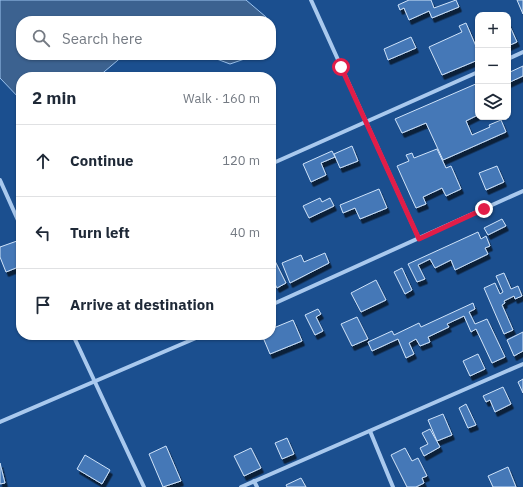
<!DOCTYPE html>
<html lang="en">
<head>
<meta charset="utf-8">
<style>
	:root { --surface:#fff; --page:#f2f2f3; --text:#1f2937; --muted:#747a83; --line:#e0e1e3 }
	body { margin:0; font-family:"IBM Plex Sans",sans-serif; background:var(--page); color:var(--text) }
	.controls { position:absolute; right:12px; top:12px; display:grid; overflow:hidden; border-radius:8px; box-shadow:0 1px 3px #0004 }
	.controls button { width:36px; height:36px; display:grid; place-items:center; padding:0; border:0; border-bottom:1px solid var(--line); background:var(--surface); color:var(--text); font:20px sans-serif }
	.stop { position:absolute; width:12px; height:12px; margin:-9px; border:3px solid #e11d48; border-radius:50%; background:#fff }
	.stop.end { background:#e11d48; border-color:#fff; box-shadow:0 1px 4px #0008 }
	.list { margin:0; padding:0; list-style:none }
	h2 { display:flex; justify-content:space-between; align-items:center; height:52px; margin:0; padding:0 16px; font-size:17px }
	h2 small { font-size:13px; font-weight:400; color:var(--muted) }
	.list li { display:grid; grid-template-columns:26px 1fr auto; gap:12px; align-items:center; box-sizing:border-box; height:72px; padding:0 16px; border-top:1px solid var(--line) }
	.list b { display:block; font-size:15px; white-space:nowrap }
	.list em { font-size:13px; font-style:normal; color:var(--muted) }
	.icon { flex:none; width:22px; height:22px; fill:none; stroke:currentColor; stroke-width:2; stroke-linecap:round; stroke-linejoin:round }
	.map { position:relative; flex:none; width:523px; height:487px; overflow:hidden }
	.search { position:absolute; background:var(--surface); box-shadow:0 1px 3px #0004; left:16px; top:16px; width:260px; height:44px; display:flex; align-items:center; gap:10px; box-sizing:border-box; padding:0 14px; border-radius:16px; color:var(--muted); font-size:15px }
	.panel { position:absolute; background:var(--surface); box-shadow:0 1px 3px #0004; left:16px; top:72px; width:260px; height:268px; border-radius:16px }
	.map>svg:first-child { display:block }
</style>
</head>
<body>
<div class="map">
<svg width="523" height="487" viewBox="0 0 523 487">
	<defs>
		<filter id="shadow"><feDropShadow dx="2.5" dy="4.5" stdDeviation="0" flood-color="#0009"/></filter>
	</defs>
	<rect width="100%" height="100%" fill="#1b4f8f"/>
	<g fill="#3c6290" stroke="#9cc4f0">
		<polygon points="0,0 246,0 266,17 266,21 21,21 21,55 124,55 98,77 21,77 21,100 0,78"/>
		<polygon points="206,55 256,55 230,64"/>
	</g>
	<g fill="#4478b7" stroke="#cfe3fa" filter="url(#shadow)">
		<polygon points="409,0 431,0 434,8 456,0 459,7 432,18 429,11 409,20 404,8 400,10 398,5"/>
		<polygon points="517,0 523,0 523,14"/>
		<polygon points="508,22 517,42 508,46"/>
		<polygon points="466,23 478,51 478,60 442,75 429,47 462,32 459,26"/>
		<polygon points="411,37 416,48 388,60 384,49"/>
		<polygon points="523,66 523,76 508,83 508,73"/>
		<polygon points="478,83 478,115 466,121 472,135 490,127 489,125 501,120 506,132 443,160 426,123 402,133 395,119"/>
		<polygon points="352,146 358,161 340,168 334,154"/>
		<polygon points="437,149 446,168 451,166 461,189 446,196 442,188 423,197 426,204 416,208 397,166 409,161 406,155 412,153 414,158"/>
		<polygon points="332,151 335,157 321,163 326,175 311,182 303,164"/>
		<polygon points="497,166 504,182 486,190 479,173"/>
		<polygon points="379,189 387,208 360,219 355,208 343,213 340,205"/>
		<polygon points="320,198 322,202 330,198 334,206 309,218 303,206"/>
		<polygon points="502,219 506,226 488,235 484,228"/>
		<polygon points="478,232 481,239 486,236 490,246 485,248 488,254 455,270 451,260 435,268 430,259 418,265 425,279 417,282 408,264"/>
		<polygon points="17,241 21,250 21,266 6,272 0,257 0,247"/>
		<polygon points="325,253 329,263 290,283 282,263 301,255 304,262"/>
		<polygon points="274,259 286,283 277,288 271,276 271,260"/>
		<polygon points="402,268 412,290 405,294 394,272"/>
		<polygon points="504,273 511,289 518,286 522,296 515,299 514,296 504,301 505,303 502,305 513,330 504,334 484,288 495,283 500,294 503,292 496,276"/>
		<polygon points="376,280 386,300 361,312 351,293"/>
		<polygon points="473,303 475,309 469,312 475,324 487,319 505,357 492,363 476,329 471,332 464,316 447,324 449,327 428,337 430,342 420,346 416,339 409,343 414,354 406,358 398,339 372,351 368,342 392,331 394,335 419,323 421,327"/>
		<polygon points="318,309 321,314 316,317 323,331 315,335 305,315"/>
		<polygon points="357,317 368,339 352,346 341,324"/>
		<polygon points="293,320 302,341 270,354 262,335 271,335 271,329"/>
		<polygon points="523,332 523,351 514,356 507,340"/>
		<polygon points="478,354 485,369 470,376 463,361"/>
		<polygon points="523,379 523,393 518,382"/>
		<polygon points="503,387 511,404 495,412 490,400 486,402 483,396"/>
		<polygon points="466,404 476,425 468,428 459,408"/>
		<polygon points="443,414 452,435 437,441 428,420"/>
		<polygon points="430,429 440,447 424,456 420,448 428,444 422,433"/>
		<polygon points="287,438 294,454 282,459 275,443"/>
		<polygon points="166,446 181,481 163,487 149,454"/>
		<polygon points="251,448 261,468 244,476 234,456"/>
		<polygon points="405,448 412,461 418,458 427,476 422,478 424,483 416,487 407,487 391,455"/>
		<polygon points="85,455 110,470 102,484 77,469"/>
		<polygon points="0,463 5,483 0,484"/>
		<polygon points="508,467 516,487 493,487 488,476"/>
		<polygon points="301,478 306,487 287,487 286,485"/>
	</g>
	<g fill="none" stroke-linecap="round" stroke-linejoin="round">
		<g stroke="#a9c9ee" stroke-width="4">
			<polyline points="311,0 419,239"/>
			<polyline points="508,59 523,52"/>
			<polyline points="271,164 478,72"/>
			<polyline points="0,180 21,227"/>
			<polyline points="271,305 523,191"/>
			<polyline points="73,335 144,487"/>
			<polyline points="0,422 203,335"/>
			<polyline points="370,431 393,487"/>
			<polyline points="254,481 257,487"/>
			<polyline points="241,487 523,364"/>
		</g>
	</g>
	<g fill="none" stroke-linecap="round" stroke-linejoin="round">
		<polyline stroke="#e11d48" stroke-width="5" points="341,67 419,239 484,209"/>
	</g>
</svg>
<div class="controls">
<button>+</button>
<button>−</button>
<button><svg class="icon" aria-label="layers" viewBox="0 0 24 24"><path d="M12 4l9 5-9 5-9-5zM3 14l9 5 9-5"/></svg></button>
</div>
<div class="stop" style="left:341px;top:67px"></div>
<div class="stop end" style="left:484px;top:209px"></div>
<div class="search"><svg class="icon" aria-label="search" viewBox="0 0 24 24"><circle cx="10" cy="10" r="6"/><path d="M15 15l6 6"/></svg>Search here</div>
<section class="panel">
<h2>2 min<small>Walk · 160 m</small></h2>
<ul class="list">
<li><svg class="icon" aria-label="ahead" viewBox="0 0 24 24"><path d="M12 20V5M6 11l6-6 6 6"/></svg><div><b>Continue</b></div><em>120 m</em></li>
<li><svg class="icon" aria-label="left" viewBox="0 0 24 24"><path d="M17 20v-9H6M10 6l-5 5 5 5"/></svg><div><b>Turn left</b></div><em>40 m</em></li>
<li><svg class="icon" aria-label="arrive" viewBox="0 0 24 24"><path d="M6 21V4h12l-3 4 3 4H6"/></svg><div><b>Arrive at destination</b></div></li>
</ul>
</section>
</div>
</body>
</html>
